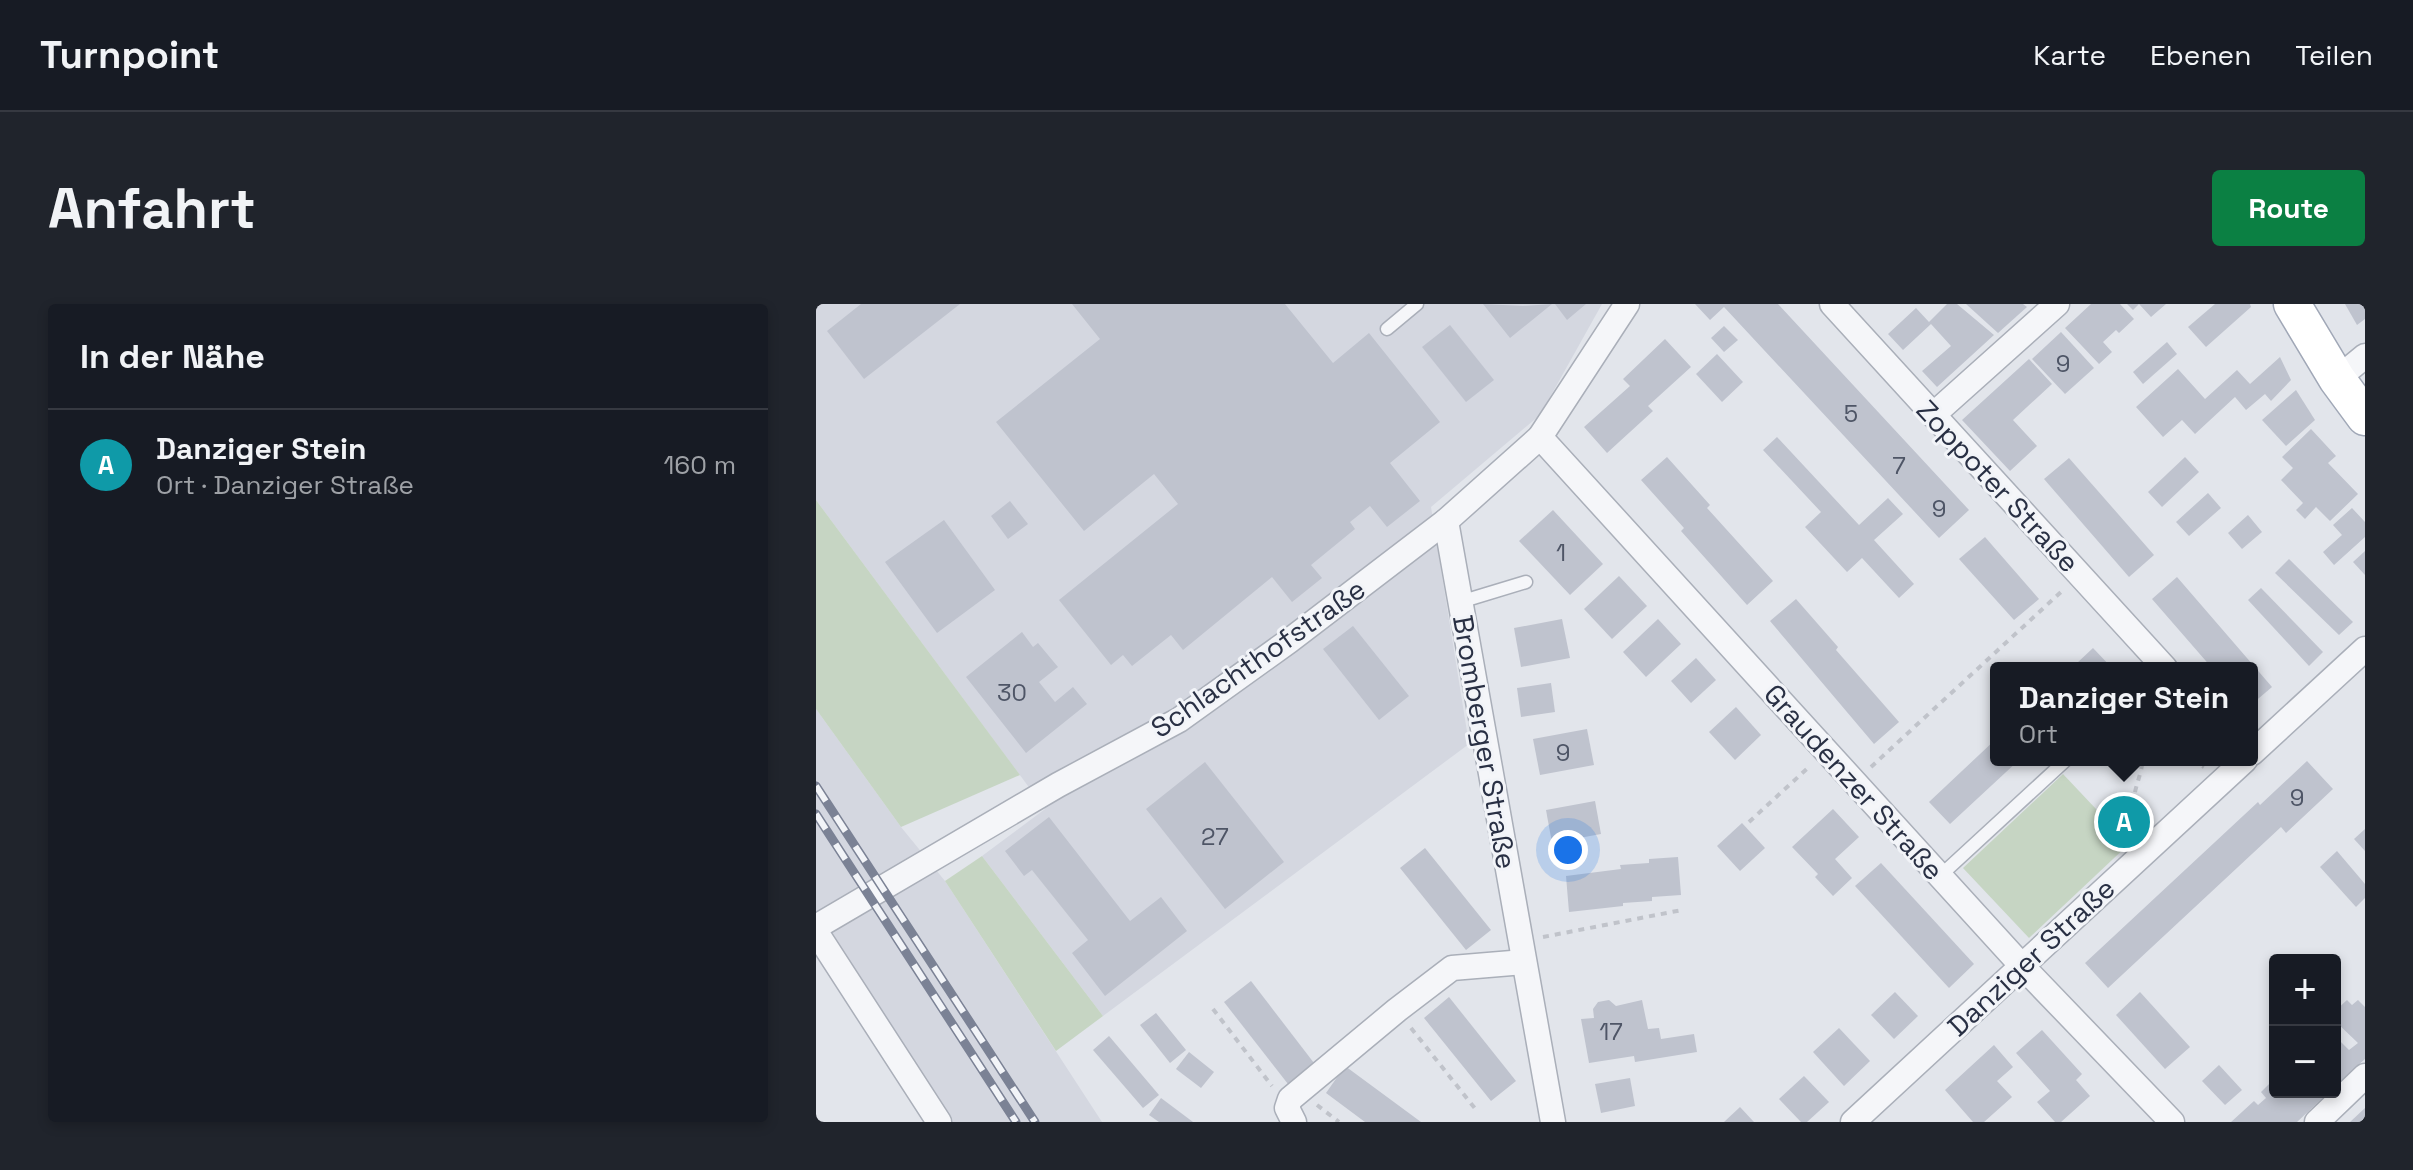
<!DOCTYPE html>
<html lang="de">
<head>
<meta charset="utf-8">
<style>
	:root { --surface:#171b24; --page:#20242c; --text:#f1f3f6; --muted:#9ea1a6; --line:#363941; --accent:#0b8043 }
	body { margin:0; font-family:"Space Grotesk",sans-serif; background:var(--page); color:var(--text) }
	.controls { position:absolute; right:24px; bottom:24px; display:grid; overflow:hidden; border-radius:8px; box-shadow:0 4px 12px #0003 }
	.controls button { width:72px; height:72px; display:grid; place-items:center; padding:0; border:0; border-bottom:2px solid var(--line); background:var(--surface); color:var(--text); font:40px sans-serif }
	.you { position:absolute; left:752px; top:546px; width:28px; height:28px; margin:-20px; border:6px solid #fff; border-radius:50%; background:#1a73e8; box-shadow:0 0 0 12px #1a73e833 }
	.badge { display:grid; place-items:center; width:52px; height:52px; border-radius:50%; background:var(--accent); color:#fff; font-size:26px; font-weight:700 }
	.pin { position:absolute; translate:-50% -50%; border:4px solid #fff; box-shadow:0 2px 8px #0006 }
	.popup { position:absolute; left:1174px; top:358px; width:268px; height:104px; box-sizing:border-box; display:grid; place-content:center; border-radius:8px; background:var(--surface); filter:drop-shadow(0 2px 6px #0005); font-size:26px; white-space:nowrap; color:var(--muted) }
	.popup b { font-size:30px; color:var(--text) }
	.popup::after { content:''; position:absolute; left:50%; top:100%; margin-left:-16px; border:16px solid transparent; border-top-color:var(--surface) }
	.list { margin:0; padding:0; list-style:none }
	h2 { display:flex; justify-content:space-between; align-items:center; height:104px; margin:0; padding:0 32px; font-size:34px }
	h2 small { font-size:26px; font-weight:400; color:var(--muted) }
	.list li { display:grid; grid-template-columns:52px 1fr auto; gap:24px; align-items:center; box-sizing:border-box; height:112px; padding:0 32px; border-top:2px solid var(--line) }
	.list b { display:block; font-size:30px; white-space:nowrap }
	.list p { margin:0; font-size:26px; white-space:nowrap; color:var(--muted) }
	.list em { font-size:26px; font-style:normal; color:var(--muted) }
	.map { position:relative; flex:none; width:1549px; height:818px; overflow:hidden; border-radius:8px }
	header { display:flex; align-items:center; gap:48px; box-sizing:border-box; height:112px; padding:0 40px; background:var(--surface); border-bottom:2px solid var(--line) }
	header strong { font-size:38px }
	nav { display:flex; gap:44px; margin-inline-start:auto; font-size:28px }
	.intro { display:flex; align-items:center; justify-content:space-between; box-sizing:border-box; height:192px; padding:0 48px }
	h1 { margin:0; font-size:56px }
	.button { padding:20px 36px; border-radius:8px; background:var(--accent); color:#fff; font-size:28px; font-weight:700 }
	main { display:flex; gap:48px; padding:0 48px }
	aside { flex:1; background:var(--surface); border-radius:8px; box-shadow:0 4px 12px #0003 }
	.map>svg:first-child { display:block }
</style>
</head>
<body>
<header>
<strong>Turnpoint</strong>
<nav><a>Karte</a><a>Ebenen</a><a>Teilen</a></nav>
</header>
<div class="intro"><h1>Anfahrt</h1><a class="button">Route</a></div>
<main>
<aside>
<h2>In der Nähe<small></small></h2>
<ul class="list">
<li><span class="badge" style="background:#0f9aa8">A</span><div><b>Danziger Stein</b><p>Ort · Danziger Straße</p></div><em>160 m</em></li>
</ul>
</aside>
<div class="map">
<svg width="1549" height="818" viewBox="0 0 1549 818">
	<rect width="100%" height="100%" fill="#e2e5eb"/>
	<g fill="#d4d7e0">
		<polygon points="0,0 786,0 724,111 615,203 653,440 287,712 166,552 229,505 0,196"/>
		<polygon points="0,405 85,523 129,577 286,818 132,818 0,614"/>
	</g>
	<g fill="#c6d5c3">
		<polygon points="0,196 204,471 85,523 0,405"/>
		<polygon points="1247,470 1313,540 1213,634 1147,564"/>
		<polygon points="166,552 287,712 240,747 129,577"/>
	</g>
	<g fill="#bfc3ce">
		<polygon points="45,0 144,0 48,75 11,27"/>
		<polygon points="256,0 469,0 517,59 553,29 624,118 574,159 604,197 571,223 554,202 534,218 539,225 495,261 506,274 476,298 456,273 367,346 355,331 316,362 307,351 295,361 243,296 362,200 338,170 268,227 180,118 284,35"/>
		<polygon points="667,0 707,2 736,0 694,34"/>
		<polygon points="739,0 770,0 751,16"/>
		<polygon points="879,0 962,0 1153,206 1123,234 908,3 894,16"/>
		<polygon points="1131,0 1141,0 1178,31 1121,83 1106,67 1135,42 1115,20 1087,46 1072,30 1100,4 1113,18"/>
		<polygon points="1150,0 1207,0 1211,3 1182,29"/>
		<polygon points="1275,0 1304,0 1318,15 1303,29 1300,26 1287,38 1296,48 1283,60 1249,24"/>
		<polygon points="1311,0 1350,0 1335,13 1323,0 1317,6"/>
		<polygon points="1399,0 1434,0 1435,3 1390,43 1372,23"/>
		<polygon points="1529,0 1549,0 1549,15 1541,21"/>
		<polygon points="634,21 678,76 650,98 606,43"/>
		<polygon points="908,22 922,36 908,48 895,34"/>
		<polygon points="1245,28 1278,64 1249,90 1216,55"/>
		<polygon points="849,35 875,63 832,102 837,107 791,149 768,123 814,82 807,75"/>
		<polygon points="1351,38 1361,50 1327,80 1317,68"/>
		<polygon points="901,50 927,78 906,98 880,70"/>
		<polygon points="1464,53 1475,76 1455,97 1449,90 1430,106 1419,93 1379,130 1366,116 1347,133 1320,103 1362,65 1389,95 1421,66 1434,80"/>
		<polygon points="1213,55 1236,80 1197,116 1221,142 1194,167 1146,116"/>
		<polygon points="1480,86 1499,116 1470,142 1446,116"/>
		<polygon points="1495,125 1520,152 1512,159 1542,190 1514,217 1500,203 1489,215 1480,206 1487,199 1465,176 1477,164 1466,153"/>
		<polygon points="961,133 1043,221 1072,194 1087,210 1058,236 1098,280 1083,294 1046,254 1031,268 989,223 1005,208 947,146"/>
		<polygon points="851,153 894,201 891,204 957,277 931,301 865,227 868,224 825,176"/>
		<polygon points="1369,153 1383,168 1346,203 1332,188"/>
		<polygon points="1253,154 1338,251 1313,273 1228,175"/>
		<polygon points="1392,189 1405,204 1373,232 1360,218"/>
		<polygon points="194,197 212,220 192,235 175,212"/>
		<polygon points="1536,204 1549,218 1549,233 1518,261 1507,248 1526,231 1517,221"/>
		<polygon points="737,206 787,260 754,291 703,237"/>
		<polygon points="1432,211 1446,228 1426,245 1412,229"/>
		<polygon points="128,216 179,286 121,329 69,258"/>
		<polygon points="1169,233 1223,295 1198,316 1143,255"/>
		<polygon points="1549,247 1549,271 1537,258"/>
		<polygon points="1473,255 1537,318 1523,331 1459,269"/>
		<polygon points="803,272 831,302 796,335 768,305"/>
		<polygon points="1361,273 1456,383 1436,400 1436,364 1396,364 1336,295"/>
		<polygon points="1445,284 1507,348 1493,362 1432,296"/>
		<polygon points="980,295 1022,343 1020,346 1083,418 1058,440 954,317"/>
		<polygon points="746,315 754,354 705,363 698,324"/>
		<polygon points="842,315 865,340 830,373 807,348"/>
		<polygon points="537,322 593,392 563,416 507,345"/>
		<polygon points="206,328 217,343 222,339 242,363 223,378 239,398 257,383 271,400 210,449 150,373"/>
		<polygon points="1277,344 1296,364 1256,364 1260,360"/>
		<polygon points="880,354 900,376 875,399 855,377"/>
		<polygon points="735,379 739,408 705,413 701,384"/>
		<polygon points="920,403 945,431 919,456 893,428"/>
		<polygon points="771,425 778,461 724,471 717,435"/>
		<polygon points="1180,435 1180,456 1203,456 1134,520 1113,498"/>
		<polygon points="1491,457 1517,485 1470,529 1465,523 1292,684 1269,659 1442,498 1444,501"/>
		<polygon points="389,458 468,558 409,605 330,505"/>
		<polygon points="779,497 785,530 736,539 730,506"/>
		<polygon points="1017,505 1043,533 1019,555 1036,574 1017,592 999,573 1002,570 976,543"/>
		<polygon points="233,513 314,617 345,593 371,627 289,692 256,649 272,636 216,566 208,572 189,547"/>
		<polygon points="926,519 949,544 924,567 901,542"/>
		<polygon points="1549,525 1549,547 1538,535"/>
		<polygon points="609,544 675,626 650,646 584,564"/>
		<polygon points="1521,547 1549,580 1549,594 1540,603 1504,563"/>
		<polygon points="862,553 865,591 836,593 836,597 807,599 807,602 753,608 750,572 805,565 804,561 833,559 833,555"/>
		<polygon points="1065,559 1158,660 1133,684 1039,582"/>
		<polygon points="435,677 498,759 472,780 408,698"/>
		<polygon points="1079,688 1102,712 1078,735 1055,711"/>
		<polygon points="1324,688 1374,743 1349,765 1300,711"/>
		<polygon points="633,693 700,777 675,797 608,714"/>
		<polygon points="793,696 800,702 826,696 832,725 843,724 845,735 878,730 881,748 819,758 818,752 773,759 765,715 778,714 777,705 782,698"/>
		<polygon points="1531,696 1536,701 1542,696 1549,703 1549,755 1519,782 1519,732 1533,746 1542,739 1519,717 1519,707"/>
		<polygon points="340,709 370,746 354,759 324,721"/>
		<polygon points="1023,724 1054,757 1028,782 997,748"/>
		<polygon points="1226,726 1266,770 1260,776 1274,792 1245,818 1239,818 1221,798 1234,787 1200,749"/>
		<polygon points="293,732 343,791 327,804 277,746"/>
		<polygon points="1178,741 1197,763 1181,777 1196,793 1168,818 1157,818 1129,786"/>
		<polygon points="373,748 398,768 385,784 360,765"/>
		<polygon points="1403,761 1426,786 1409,801 1386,777"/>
		<polygon points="529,762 605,818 549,818 510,789"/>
		<polygon points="988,772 1013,798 991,818 985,818 963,795"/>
		<polygon points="814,774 819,802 785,809 779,780"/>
		<polygon points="1459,774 1459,788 1513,788 1481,818 1415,818 1438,797 1442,801 1450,794 1445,788"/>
		<polygon points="345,794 377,818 343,818 333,811"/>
		<polygon points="924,803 938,818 908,818"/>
		<polygon points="1549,804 1549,818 1534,818"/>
	</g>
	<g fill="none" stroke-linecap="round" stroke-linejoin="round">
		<g stroke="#aaafb9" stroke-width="15">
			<g id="lane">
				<polyline points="571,25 601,0"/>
				<polyline points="644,298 710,278"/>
				<polyline points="1124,572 1250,456"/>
			</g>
		</g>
		<g stroke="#aaafb9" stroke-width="27">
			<g id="street">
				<polyline points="1016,0 1349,364"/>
				<polyline points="1521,75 1549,52"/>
				<polyline points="1117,111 1241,0"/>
				<polyline points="724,133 1206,662 1356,818"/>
				<polyline points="630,217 737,818"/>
				<polyline points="1436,449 1549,345"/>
				<polyline points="0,623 242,481 363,416 473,337 630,217 724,133 811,0"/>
				<polyline points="0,628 123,818"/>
				<polyline points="478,818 471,804 474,795 581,706 636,664 708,658"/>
				<polyline points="1037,818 1429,456"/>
				<polyline points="1501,818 1549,772"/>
			</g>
		</g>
		<g stroke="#a1a8b7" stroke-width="39">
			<polyline id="primary" points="1476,0 1521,75 1549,113"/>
		</g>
		<g stroke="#c0c3ca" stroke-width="4" stroke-dasharray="6 6" stroke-linecap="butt">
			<polyline points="1274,456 1296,459 1312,456"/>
			<polyline points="1376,456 1388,463"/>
			<polyline points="1055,463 1246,287"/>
			<polyline points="933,518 994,462"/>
			<path d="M1325,523C1311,490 1322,487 1327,456"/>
			<polyline points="727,633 866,606"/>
			<polyline points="397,705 456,782"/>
			<polyline points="595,724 661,807"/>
			<polyline points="501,801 523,818"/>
		</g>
		<use href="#lane" stroke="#f5f6f9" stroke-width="12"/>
		<use href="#street" stroke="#f5f6f9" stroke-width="24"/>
		<use href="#primary" stroke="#fff" stroke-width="36"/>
		<g stroke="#7b8295" stroke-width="9">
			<g id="rail">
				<polyline points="0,482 219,818"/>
				<polyline points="0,510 200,818"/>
			</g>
		</g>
		<use href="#rail" stroke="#f2f4f8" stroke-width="6" stroke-dasharray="18" stroke-linecap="butt"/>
	</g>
	<g text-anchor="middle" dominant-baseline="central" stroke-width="6" stroke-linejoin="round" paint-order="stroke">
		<g font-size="24" fill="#4e5566">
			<text x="1247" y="59">9</text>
			<text x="1035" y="109">5</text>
			<text x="1083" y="161">7</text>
			<text x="1123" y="204">9</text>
			<text x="745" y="248">1</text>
			<text x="196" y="388">30</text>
			<text x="747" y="448">9</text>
			<text x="1481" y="493">9</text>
			<text x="399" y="532">27</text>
			<text x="795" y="727">17</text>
		</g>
		<g font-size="28" fill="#293044" stroke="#f2f4f8">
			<text transform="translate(1182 182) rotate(47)">Zoppoter Straße</text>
			<text transform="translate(442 354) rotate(-35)">Schlachthofstraße</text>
			<text transform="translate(669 438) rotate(80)">Bromberger Straße</text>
			<text transform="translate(1038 478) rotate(48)">Graudenzer Straße</text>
			<text transform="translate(1215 653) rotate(-43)">Danziger Straße</text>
		</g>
	</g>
</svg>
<div class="controls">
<button>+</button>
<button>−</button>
</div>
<div class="you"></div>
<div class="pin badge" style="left:1308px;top:518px;background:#0f9aa8">A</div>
<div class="popup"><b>Danziger Stein</b>Ort</div>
</div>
</main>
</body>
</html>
